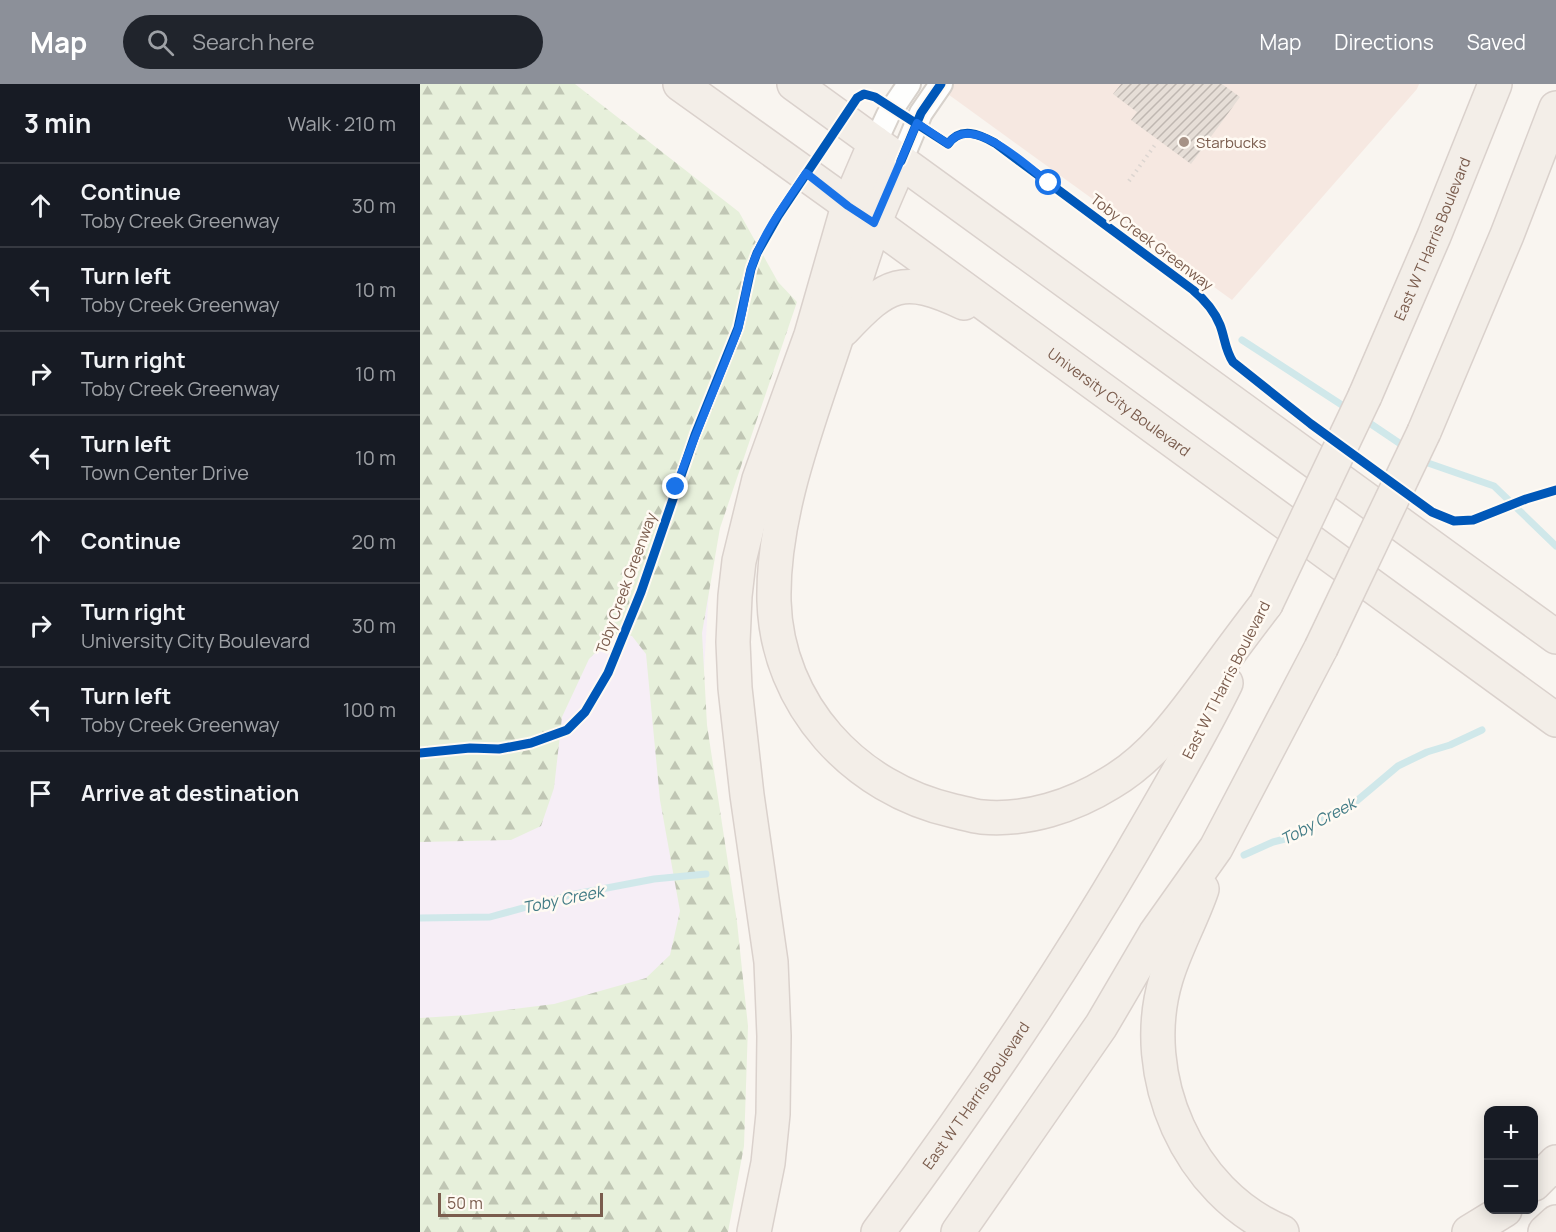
<!DOCTYPE html>
<html lang="en">
<head>
<meta charset="utf-8">
<style>
	:root { --surface:#171b24; --page:#20242c; --text:#f1f3f6; --muted:#9ea1a6; --line:#363941; --accent:#8c9099 }
	body { margin:0; font-family:Manrope,sans-serif; background:var(--page); color:var(--text) }
	.controls { position:absolute; right:18px; bottom:18px; display:grid; overflow:hidden; border-radius:12px; box-shadow:0 3px 15px #0003 }
	.controls button { width:54px; height:54px; display:grid; place-items:center; padding:0; border:0; border-bottom:2px solid var(--line); background:var(--surface); color:var(--text); font:30px sans-serif }
	.scale { position:absolute; left:18px; bottom:15px; width:165px; box-sizing:border-box; padding-left:6px; border:3px solid #7a5c4d; border-top:0; font-size:16px; line-height:21px; white-space:nowrap; color:#7a5c4d; -webkit-text-stroke:4px #fffaf3; paint-order:stroke }
	.stop { position:absolute; width:18px; height:18px; margin:-14px; border:4px solid #1a73e8; border-radius:50%; background:#fff }
	.stop.end { background:#1a73e8; border-color:#fff; box-shadow:0 2px 6px #0008 }
	.list { margin:0; padding:0; list-style:none }
	h2 { display:flex; justify-content:space-between; align-items:center; height:78px; margin:0; padding:0 24px; font-size:26px }
	h2 small { font-size:20px; font-weight:400; color:var(--muted) }
	.list li { display:grid; grid-template-columns:39px 1fr auto; gap:18px; align-items:center; box-sizing:border-box; height:84px; padding:0 24px; border-top:2px solid var(--line) }
	.list b { display:block; font-size:22px; white-space:nowrap }
	.list p { margin:0; font-size:20px; white-space:nowrap; color:var(--muted) }
	.list em { font-size:20px; font-style:normal; color:var(--muted) }
	.icon { flex:none; width:33px; height:33px; fill:none; stroke:currentColor; stroke-width:2; stroke-linecap:round; stroke-linejoin:round }
	.map { position:relative; flex:none; width:1136px; height:1148px; overflow:hidden }
	header { display:flex; align-items:center; gap:36px; box-sizing:border-box; height:84px; padding:0 30px; background:var(--accent); color:#fff }
	header strong { font-size:28px }
	nav { display:flex; gap:33px; margin-inline-start:auto; font-size:21px }
	.search { width:420px; height:54px; background:var(--page); display:flex; align-items:center; gap:15px; box-sizing:border-box; padding:0 21px; border-radius:33px; color:var(--muted); font-size:22px }
	main { display:flex }
	aside { flex:1; background:var(--surface) }
	.map>svg:first-child { display:block }
</style>
</head>
<body>
<header>
<strong>Map</strong>
<div class="search"><svg class="icon" aria-label="search" viewBox="0 0 24 24"><circle cx="10" cy="10" r="6"/><path d="M15 15l6 6"/></svg>Search here</div>
<nav><a>Map</a><a>Directions</a><a>Saved</a></nav>
</header>
<main>
<aside>
<h2>3 min<small>Walk · 210 m</small></h2>
<ul class="list">
<li><svg class="icon" aria-label="ahead" viewBox="0 0 24 24"><path d="M12 20V5M6 11l6-6 6 6"/></svg><div><b>Continue</b><p>Toby Creek Greenway</p></div><em>30 m</em></li>
<li><svg class="icon" aria-label="left" viewBox="0 0 24 24"><path d="M17 20v-9H6M10 6l-5 5 5 5"/></svg><div><b>Turn left</b><p>Toby Creek Greenway</p></div><em>10 m</em></li>
<li><svg class="icon" aria-label="right" viewBox="0 0 24 24"><path d="M7 20v-9h11M14 6l5 5-5 5"/></svg><div><b>Turn right</b><p>Toby Creek Greenway</p></div><em>10 m</em></li>
<li><svg class="icon" aria-label="left" viewBox="0 0 24 24"><path d="M17 20v-9H6M10 6l-5 5 5 5"/></svg><div><b>Turn left</b><p>Town Center Drive</p></div><em>10 m</em></li>
<li><svg class="icon" aria-label="ahead" viewBox="0 0 24 24"><path d="M12 20V5M6 11l6-6 6 6"/></svg><div><b>Continue</b></div><em>20 m</em></li>
<li><svg class="icon" aria-label="right" viewBox="0 0 24 24"><path d="M7 20v-9h11M14 6l5 5-5 5"/></svg><div><b>Turn right</b><p>University City Boulevard</p></div><em>30 m</em></li>
<li><svg class="icon" aria-label="left" viewBox="0 0 24 24"><path d="M17 20v-9H6M10 6l-5 5 5 5"/></svg><div><b>Turn left</b><p>Toby Creek Greenway</p></div><em>100 m</em></li>
<li><svg class="icon" aria-label="arrive" viewBox="0 0 24 24"><path d="M6 21V4h12l-3 4 3 4H6"/></svg><div><b>Arrive at destination</b></div></li>
</ul>
</aside>
<div class="map">
<svg width="1136" height="1148" viewBox="0 0 1136 1148">
	<defs>
		<pattern id="forest-firs" width="22" height="20" patternUnits="userSpaceOnUse" patternTransform="scale(1.5)"><rect width="22" height="20" fill="#e7f0db"/><path d="M5 1l3.5 6h-7zM16 11l3.5 6h-7z" fill="#c0c6b4"/></pattern>
		<pattern id="building-hatch" width="6" height="6" patternUnits="userSpaceOnUse" patternTransform="scale(1.5)"><rect width="6" height="6" fill="#e6ded7"/><path d="M-1 1l2-2M0 6l6-6M5 7l2-2" fill="none" stroke="#bfb7b1"/></pattern>
	</defs>
	<rect width="100%" height="100%" fill="#f9f5f0"/>
	<polygon fill="#f6e8e1" points="514,0 999,0 997,5 812,216"/>
	<polygon fill="#f6eef6" points="0,0 311,141 250,1148 0,1148"/>
	<polygon fill="url(#forest-firs)" points="0,0 155,0 319,128 358,198 377,218 300,444 282,549 287,641 317,838 328,942 324,1062 308,1148 0,1148 0,934 47,931 134,920 226,894 250,871 260,827 240,716 226,570 212,552 192,552 169,575 142,633 134,704 121,742 91,756 0,758"/>
	<g fill="none" stroke-linecap="round" stroke-linejoin="round">
		<g stroke="#d0e8ea" stroke-width="7">
			<polyline points="822,256 928,325"/>
			<polyline points="945,336 988,365"/>
			<polyline points="1002,375 1008,379 1074,402 1136,462"/>
			<polyline points="824,771 853,758 869,754 897,737 933,720 978,682 1007,668 1030,661 1062,646"/>
			<polyline points="0,834 70,833 150,811 234,795 286,790"/>
		</g>
	</g>
	<polygon fill="url(#building-hatch)" points="701,0 802,0 820,13 771,80 711,36 717,28 693,10"/>
	<g fill="none" stroke-linecap="round" stroke-linejoin="round">
		<g stroke="#d7d1cb" stroke-width="26">
			<g id="street">
				<polyline points="455,59 468,31 489,0"/>
				<polyline points="481,77 501,29 521,0"/>
			</g>
		</g>
		<g stroke="#dad1cc" stroke-width="36">
			<g id="primary">
				<path id="s1" d="M260,0L454,139L1136,636"/>
				<polyline points="374,0 1136,553"/>
				<path d="M481,77C472,98 462,119 454,141C441,178 430,215 417,252C390,335 352,429 354,517C357,621 435,705 534,727C543,729 553,732 562,733C607,737 653,722 690,699C731,675 759,637 787,599C806,573 826,546 846,520"/>
				<path d="M423,246C467,199 483,190 544,219"/>
				<path id="s2" d="M945,312L1014,152L1075,0"/>
				<polyline points="1004,348 1087,151 1136,24"/>
				<path d="M782,805C772,835 755,864 746,895C717,991 768,1109 862,1148"/>
				<polyline points="1114,1100 1136,1078"/>
				<polyline points="334,1148 348,1079 353,1030 354,952 351,878 327,711 315,604 313,558 315,512 319,477 339,395 391,251 428,122 455,59"/>
				<path id="s3" d="M458,1148C549,1026 634,901 711,770C744,713 777,658 806,599"/>
				<polyline points="538,1148 681,942 735,850 796,764 901,564"/>
				<polyline points="1049,1148 1085,1126"/>
				<polyline points="1125,1148 1136,1138"/>
			</g>
		</g>
		<polyline stroke="#dcd5d0" stroke-width="4" stroke-dasharray="1.5 4.5" stroke-linecap="butt" points="709,97 735,61"/>
		<use href="#street" stroke="#fefefd" stroke-width="22"/>
		<use href="#primary" stroke="#f3eee8" stroke-width="33"/>
		<g stroke="#dad1cc" stroke-width="36" stroke-linecap="butt">
			<g id="primary-bridge">
				<polyline points="846,520 945,312"/>
				<polyline points="901,564 1004,348"/>
			</g>
		</g>
		<use href="#primary-bridge" stroke="#f3eee8" stroke-width="33"/>
		<g stroke="#fffaf3" stroke-width="13">
			<g id="cycleway">
				<polyline points="481,77 501,29 521,0"/>
				<path d="M0,669L50,664L79,665L111,659L147,646L165,628L188,589L221,508L275,351L318,244L331,185L337,169L358,132L437,14L444,10L455,13L528,60C541,42 559,50 575,59L773,206C785,216 794,226 800,241C805,254 805,266 813,278L891,340L1012,428L1034,437L1053,436L1106,415L1136,406"/>
			</g>
		</g>
		<use href="#cycleway" stroke="#0057b8" stroke-width="9"/>
	</g>
	<g fill="none" stroke-linecap="round" stroke-linejoin="round">
		<path stroke="#1a73e8" stroke-width="8" d="M256,403C275,350 297,300 317,248C324,228 325,205 331,185C342,150 366,119 386,89L428,122L454,139L497,39L528,60C551,27 608,83 629,99"/>
	</g>
	<circle fill="#a69286" stroke="#fffaf3" stroke-width="2" cx="764" cy="58" r="6"/>
	<g text-anchor="middle" dominant-baseline="central" stroke-width="5" stroke-linejoin="round" paint-order="stroke">
		<g font-size="15" fill="#7a5c4d" stroke="#fffaf3" text-anchor="start">
			<text x="776" y="58">Starbucks</text>
		</g>
		<g font-size="15" fill="#7a5c4d" stroke="#fffaf3">
			<text stroke="none"><textPath href="#s2" startOffset="171">East W T Harris Boulevard</textPath></text>
			<text transform="translate(732 158) rotate(37)">Toby Creek Greenway</text>
			<text stroke="none"><textPath href="#s1" startOffset="542">University City Boulevard</textPath></text>
			<text transform="translate(206 499) rotate(-70)">Toby Creek Greenway</text>
			<text transform="translate(806 596) rotate(-63)">East W T Harris Boulevard</text>
			<text stroke="none"><textPath href="#s3" startOffset="168">East W T Harris Boulevard</textPath></text>
		</g>
		<g font-size="16" font-style="italic" fill="#437c86" stroke="#fffaf3">
			<text transform="translate(898 737) rotate(-28)">Toby Creek</text>
			<text transform="translate(143 815) rotate(-12)">Toby Creek</text>
		</g>
	</g>
</svg>
<div class="controls">
<button>+</button>
<button>−</button>
</div>
<div class="scale">50 m</div>
<div class="stop" style="left:629px;top:99px"></div>
<div class="stop end" style="left:256px;top:403px"></div>
</div>
</main>
</body>
</html>
